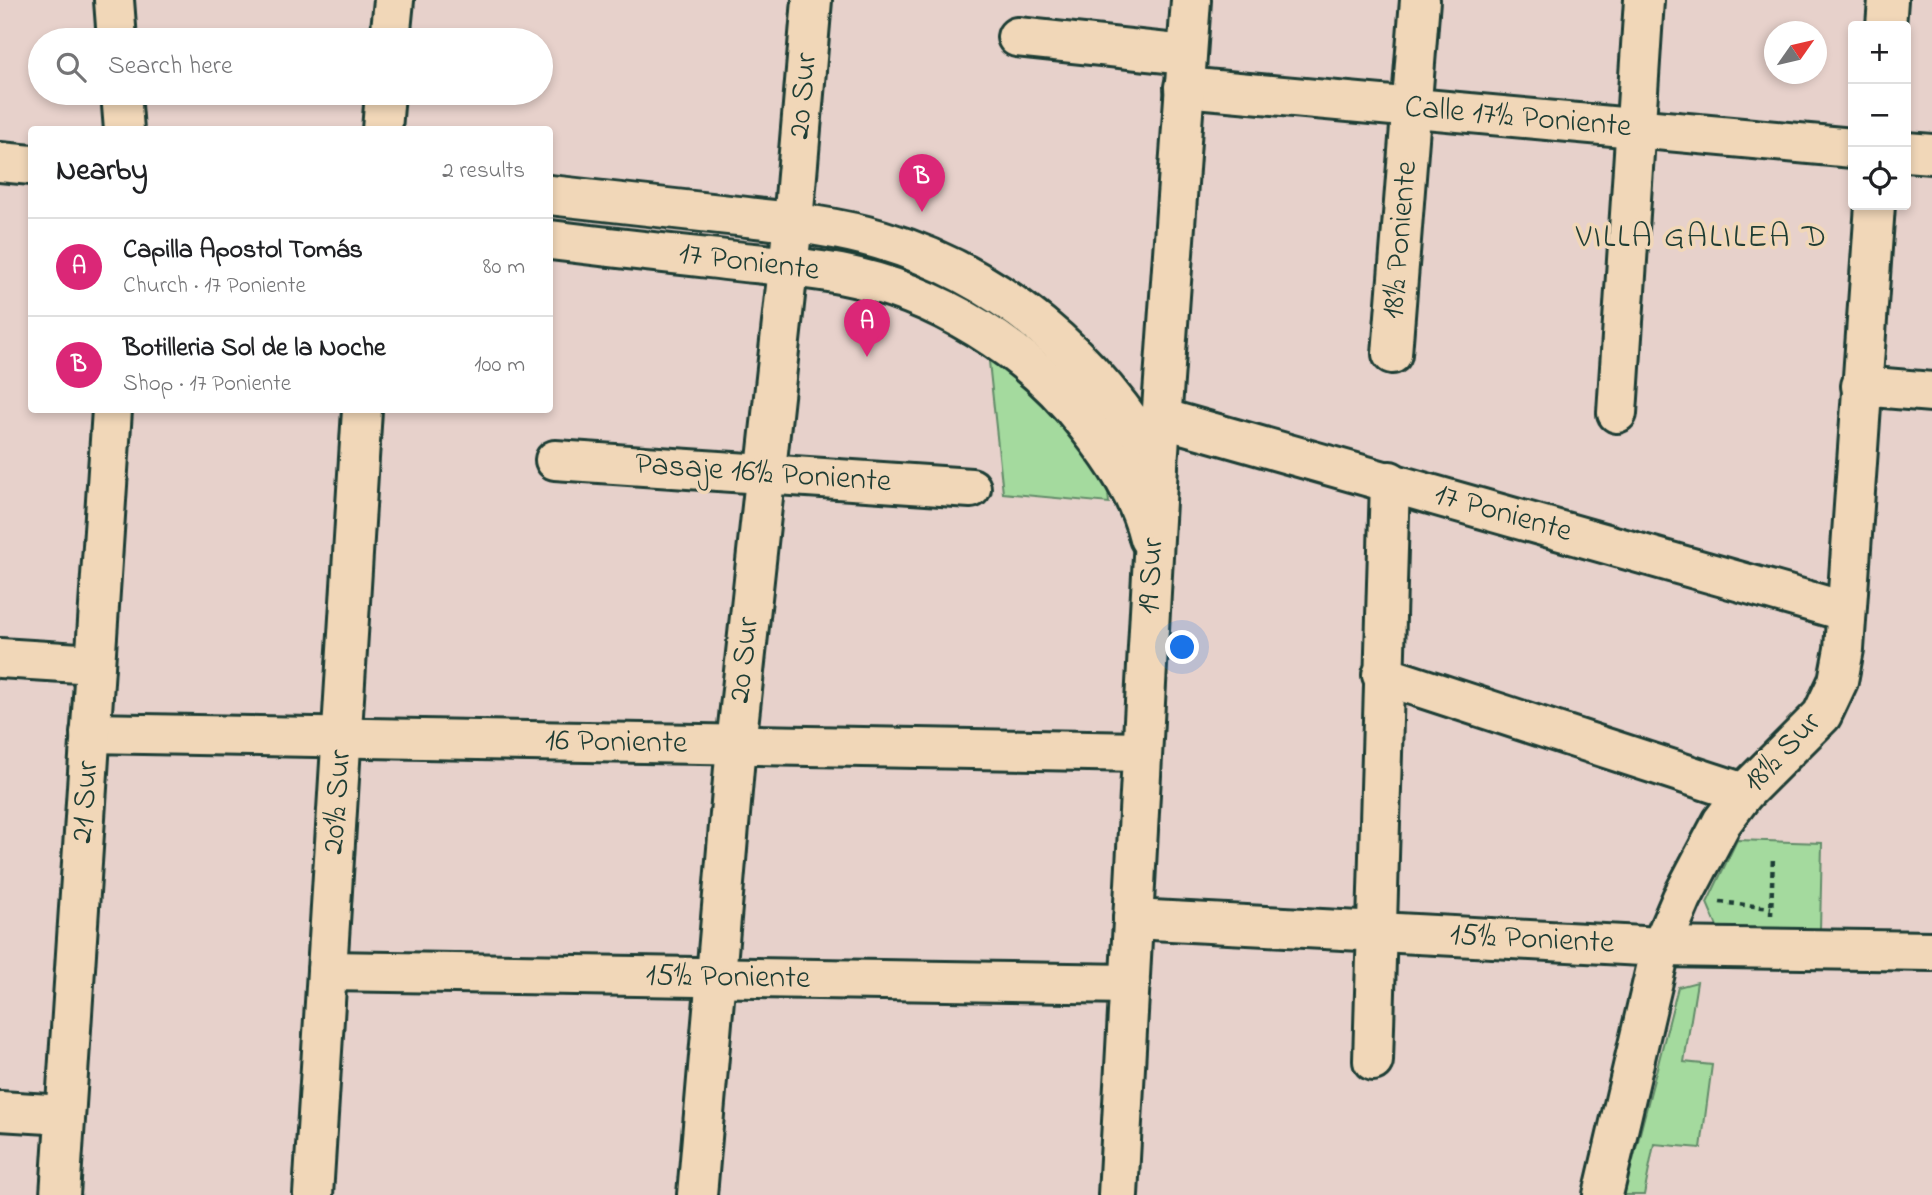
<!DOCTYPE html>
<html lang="en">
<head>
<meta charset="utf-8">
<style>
	:root { --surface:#fff; --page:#f2f2f2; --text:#202124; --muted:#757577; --line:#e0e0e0; --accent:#db2777 }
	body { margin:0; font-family:"Indie Flower",sans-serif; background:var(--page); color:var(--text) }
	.controls { position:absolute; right:21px; top:21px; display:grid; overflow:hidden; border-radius:7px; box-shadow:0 4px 10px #0003 }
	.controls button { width:63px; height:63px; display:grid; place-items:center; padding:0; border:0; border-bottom:2px solid var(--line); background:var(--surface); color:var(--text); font:35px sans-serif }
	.compass { position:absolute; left:1764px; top:21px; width:63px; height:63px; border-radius:50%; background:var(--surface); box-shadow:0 4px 10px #0003; rotate:56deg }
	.you { position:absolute; left:1183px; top:648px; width:24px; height:24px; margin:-18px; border:5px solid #fff; border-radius:50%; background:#1a73e8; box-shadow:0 0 0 10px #1a73e833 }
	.badge { display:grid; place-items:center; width:46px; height:46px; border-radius:50%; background:var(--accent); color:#fff; font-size:23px; font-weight:700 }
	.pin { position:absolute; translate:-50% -58px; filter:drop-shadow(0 2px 4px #0008) }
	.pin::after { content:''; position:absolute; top:37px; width:24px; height:21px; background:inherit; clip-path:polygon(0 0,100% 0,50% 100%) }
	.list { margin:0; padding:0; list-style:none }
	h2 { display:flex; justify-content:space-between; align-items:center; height:91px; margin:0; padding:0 28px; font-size:30px }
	h2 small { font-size:23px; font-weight:400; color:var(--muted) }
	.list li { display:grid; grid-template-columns:46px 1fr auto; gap:21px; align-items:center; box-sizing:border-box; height:98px; padding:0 28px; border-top:2px solid var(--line) }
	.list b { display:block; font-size:26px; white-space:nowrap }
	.list p { margin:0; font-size:23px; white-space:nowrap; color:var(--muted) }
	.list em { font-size:23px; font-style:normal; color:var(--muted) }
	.icon { flex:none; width:38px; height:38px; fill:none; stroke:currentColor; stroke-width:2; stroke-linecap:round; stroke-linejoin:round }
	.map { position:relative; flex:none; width:1932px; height:1195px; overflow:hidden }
	.search { position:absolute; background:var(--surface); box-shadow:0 4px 10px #0003; left:28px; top:28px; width:525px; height:77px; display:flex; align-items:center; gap:18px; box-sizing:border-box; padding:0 24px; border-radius:38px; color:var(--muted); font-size:26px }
	.panel { position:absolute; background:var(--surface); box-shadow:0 4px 10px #0003; left:28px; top:126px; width:525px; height:287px; border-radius:7px }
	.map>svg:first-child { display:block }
</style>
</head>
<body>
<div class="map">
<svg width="1932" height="1195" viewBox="0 0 1932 1195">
	<rect width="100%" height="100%" fill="#e7d1cb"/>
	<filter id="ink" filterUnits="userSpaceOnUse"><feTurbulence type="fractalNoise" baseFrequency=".0143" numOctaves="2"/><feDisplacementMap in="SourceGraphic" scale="14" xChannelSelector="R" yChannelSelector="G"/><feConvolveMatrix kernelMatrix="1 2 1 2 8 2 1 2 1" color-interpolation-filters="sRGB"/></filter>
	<g filter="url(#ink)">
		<g fill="#a4da9e" stroke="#628c69" stroke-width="2">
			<polygon points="985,324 1106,474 1109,503 1003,493"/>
			<polygon points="1737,840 1822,843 1820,930 1721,936 1707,903"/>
			<polygon points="1697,982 1684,1062 1712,1065 1701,1148 1654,1144 1644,1195 1624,1195 1678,987"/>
		</g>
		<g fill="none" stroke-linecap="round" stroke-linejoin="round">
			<g stroke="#1f3d34" stroke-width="44">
				<g id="minor">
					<polyline points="114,0 117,40"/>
					<polyline points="1886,26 1888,0"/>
					<polyline points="1017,37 1186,55"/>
					<polyline points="390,40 394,0"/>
					<polyline points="1184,87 1853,148"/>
					<polyline points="121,93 124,130"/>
					<polyline points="382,130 385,93"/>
					<polyline points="1906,152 1932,154"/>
					<polyline points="0,162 32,165"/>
					<path d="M550,195C609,202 669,208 729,215C780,221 831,225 881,240C999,275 1097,358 1158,465"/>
					<path d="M550,240C606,247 662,253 718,259C759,264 800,267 840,274C935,292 1030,349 1088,427C1114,460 1139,496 1149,538"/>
					<polyline points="1392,354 1420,0"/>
					<polyline points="1861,386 1932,392"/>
					<polyline points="1617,413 1644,0"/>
					<polyline points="1161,418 1844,611"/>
					<polyline points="555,460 971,488"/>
					<polyline points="0,658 95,664"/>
					<polyline points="1382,675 1744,793"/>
					<polyline points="90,733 1142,752"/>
					<polyline points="1133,919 1661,947 1932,951"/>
					<polyline points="327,971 1130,984"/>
					<polyline points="1373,1061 1390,481"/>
					<polyline points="0,1111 65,1115"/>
					<polyline points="60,1195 112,410"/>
					<polyline points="313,1195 362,410"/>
					<polyline points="697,1195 736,745 793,222 812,0"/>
					<polyline points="1118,1195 1158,465 1191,0"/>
					<polyline points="1603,1195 1661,947 1682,898 1722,822 1744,793 1822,715 1838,681 1844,649 1875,205"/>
				</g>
			</g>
			<g stroke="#1f3d34" stroke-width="4.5" stroke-dasharray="5 5" stroke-linecap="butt">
				<polyline points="1720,902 1771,908"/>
				<polyline points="1771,915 1773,856"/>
			</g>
			<use href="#minor" stroke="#f1d7b8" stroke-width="38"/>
		</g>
	</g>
	<g text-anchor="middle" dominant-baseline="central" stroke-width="7" stroke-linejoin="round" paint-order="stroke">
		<g font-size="32" fill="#1f3d34" stroke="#f1d7b8">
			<text transform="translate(804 96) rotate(-85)">20 Sur</text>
			<text transform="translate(1518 118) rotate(5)">Calle 17½ Poniente</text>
			<text transform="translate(1401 240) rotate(-85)">18½ Poniente</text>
			<text transform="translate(749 263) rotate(7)">17 Poniente</text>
			<text transform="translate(763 474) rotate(4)">Pasaje 16½ Poniente</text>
			<text transform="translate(1503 514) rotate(16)">17 Poniente</text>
			<text transform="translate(1152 576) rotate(-87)">19 Sur</text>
			<text transform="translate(745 660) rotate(-84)">20 Sur</text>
			<text transform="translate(616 743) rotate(1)">16 Poniente</text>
			<text transform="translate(1783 753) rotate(-47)">18½ Sur</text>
			<text transform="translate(86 802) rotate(-86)">21 Sur</text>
			<text transform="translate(338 802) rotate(-86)">20½ Sur</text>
			<text transform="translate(1532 940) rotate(3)">15½ Poniente</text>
			<text transform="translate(728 978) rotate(1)">15½ Poniente</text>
		</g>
		<g font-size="33" letter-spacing="2" fill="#1f3d34" stroke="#f1d7b8">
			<text x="1702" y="238">VILLA GALILEA D</text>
		</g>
	</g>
</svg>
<div class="controls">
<button>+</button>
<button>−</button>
<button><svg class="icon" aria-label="locate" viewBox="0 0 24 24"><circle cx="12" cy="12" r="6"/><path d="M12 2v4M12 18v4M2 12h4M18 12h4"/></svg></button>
</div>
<svg class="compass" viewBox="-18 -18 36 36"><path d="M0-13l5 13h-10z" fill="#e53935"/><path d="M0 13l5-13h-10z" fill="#757577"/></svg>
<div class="you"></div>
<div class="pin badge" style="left:867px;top:357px">A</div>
<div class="pin badge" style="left:922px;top:212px">B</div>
<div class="search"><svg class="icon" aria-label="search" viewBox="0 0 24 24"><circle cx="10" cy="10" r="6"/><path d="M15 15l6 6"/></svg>Search here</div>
<section class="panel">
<h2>Nearby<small>2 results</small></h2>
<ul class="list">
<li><span class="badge">A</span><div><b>Capilla Apostol Tomás</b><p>Church · 17 Poniente</p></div><em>80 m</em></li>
<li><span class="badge">B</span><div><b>Botilleria Sol de la Noche</b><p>Shop · 17 Poniente</p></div><em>100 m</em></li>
</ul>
</section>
</div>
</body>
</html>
